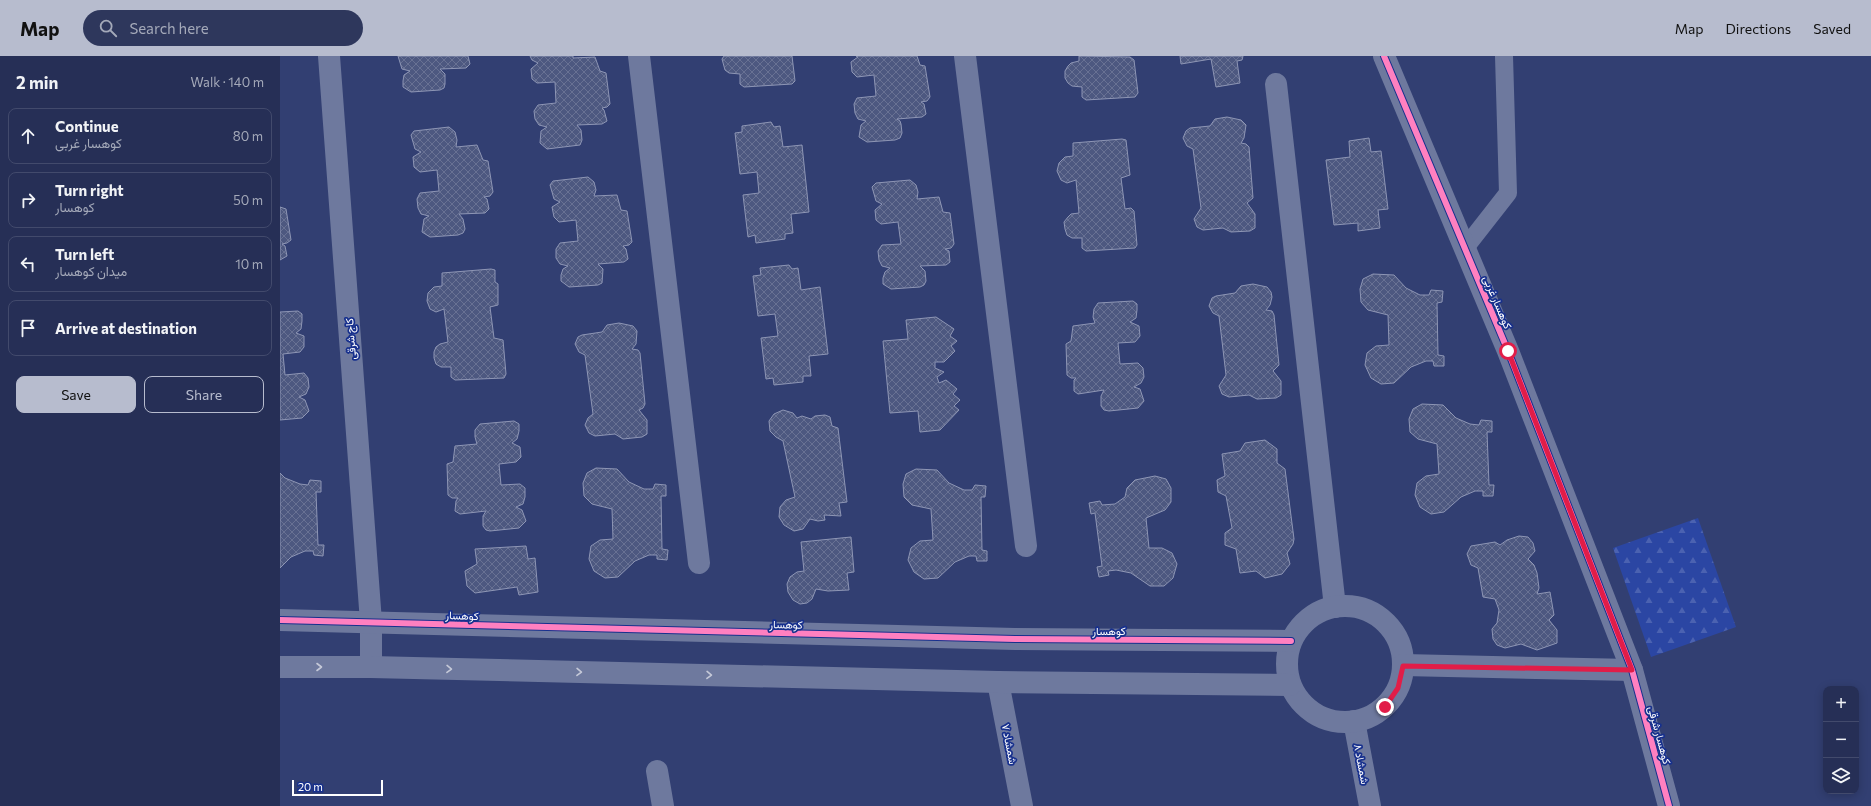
<!DOCTYPE html>
<html lang="en">
<head>
<meta charset="utf-8">
<style>
	:root { --surface:#262f56; --page:#2e375c; --text:#f1f3f6; --muted:#a4a9b9; --line:#424a6c; --accent:#b7bcce }
	body { margin:0; font-family:Commissioner,Vazirmatn,sans-serif; background:var(--page); color:var(--text) }
	.controls { position:absolute; right:12px; bottom:12px; display:grid; overflow:hidden; border-radius:8px; box-shadow:0 2px 10px #0003 }
	.controls button { width:36px; height:36px; display:grid; place-items:center; padding:0; border:0; border-bottom:1px solid var(--line); background:var(--surface); color:var(--text); font:20px sans-serif }
	.scale { position:absolute; left:12px; bottom:10px; width:91px; box-sizing:border-box; padding-left:4px; border:2px solid #fff; border-top:0; font-size:11px; line-height:14px; white-space:nowrap; color:#fff; -webkit-text-stroke:3px #17308d; paint-order:stroke }
	.stop { position:absolute; width:12px; height:12px; margin:-9px; border:3px solid #e11d48; border-radius:50%; background:#fff }
	.stop.end { background:#e11d48; border-color:#fff; box-shadow:0 1px 4px #0008 }
	.list { margin:0; padding:0; list-style:none }
	h2 { display:flex; justify-content:space-between; align-items:center; height:52px; margin:0; padding:0 16px; font-size:17px }
	h2 small { font-size:13px; font-weight:400; color:var(--muted) }
	.list li { display:grid; grid-template-columns:26px 1fr auto; gap:12px; align-items:center; box-sizing:border-box; height:56px; margin:0 8px 8px; padding:0 8px; border:1px solid var(--line); border-radius:8px }
	.list b { display:block; font-size:15px; white-space:nowrap }
	.list p { margin:0; font-size:13px; white-space:nowrap; color:var(--muted) }
	.list em { font-size:13px; font-style:normal; color:var(--muted) }
	.actions { display:flex; gap:8px; padding:12px 16px }
	.actions a { flex:1; padding:9px 0; border:1px solid var(--accent); border-radius:8px; text-align:center; font-size:14px; color:var(--accent) }
	.actions .main { background:var(--accent); color:#111 }
	.icon { flex:none; width:22px; height:22px; fill:none; stroke:currentColor; stroke-width:2; stroke-linecap:round; stroke-linejoin:round }
	.map { position:relative; flex:none; width:1591px; height:750px; overflow:hidden }
	header { display:flex; align-items:center; gap:24px; box-sizing:border-box; height:56px; padding:0 20px; background:var(--accent); color:#111 }
	header strong { font-size:19px }
	nav { display:flex; gap:22px; margin-inline-start:auto; font-size:14px }
	.search { width:280px; height:36px; background:var(--page); display:flex; align-items:center; gap:10px; box-sizing:border-box; padding:0 14px; border-radius:22px; color:var(--muted); font-size:15px }
	main { display:flex }
	aside { flex:1; background:var(--surface) }
	.map>svg:first-child { display:block }
</style>
</head>
<body>
<header>
<strong>Map</strong>
<div class="search"><svg class="icon" aria-label="search" viewBox="0 0 24 24"><circle cx="10" cy="10" r="6"/><path d="M15 15l6 6"/></svg>Search here</div>
<nav><a>Map</a><a>Directions</a><a>Saved</a></nav>
</header>
<main>
<aside>
<h2>2 min<small>Walk · 140 m</small></h2>
<ul class="list">
<li><svg class="icon" aria-label="ahead" viewBox="0 0 24 24"><path d="M12 20V5M6 11l6-6 6 6"/></svg><div><b>Continue</b><p>کوهسار غربی</p></div><em>80 m</em></li>
<li><svg class="icon" aria-label="right" viewBox="0 0 24 24"><path d="M7 20v-9h11M14 6l5 5-5 5"/></svg><div><b>Turn right</b><p>کوهسار</p></div><em>50 m</em></li>
<li><svg class="icon" aria-label="left" viewBox="0 0 24 24"><path d="M17 20v-9H6M10 6l-5 5 5 5"/></svg><div><b>Turn left</b><p>میدان کوهسار</p></div><em>10 m</em></li>
<li><svg class="icon" aria-label="arrive" viewBox="0 0 24 24"><path d="M6 21V4h12l-3 4 3 4H6"/></svg><div><b>Arrive at destination</b></div></li>
</ul>
<div class="actions"><a class="main">Save</a><a>Share</a></div>
</aside>
<div class="map">
<svg width="1591" height="750" viewBox="0 0 1591 750">
	<defs>
		<pattern id="forest-firs" width="22" height="20" patternUnits="userSpaceOnUse"><rect width="22" height="20" fill="#2b46a3"/><path d="M5 1l3.5 6h-7zM16 11l3.5 6h-7z" fill="#4b62b1"/></pattern>
		<pattern id="building-cross-hatch" width="8" height="8" patternUnits="userSpaceOnUse"><rect width="8" height="8" fill="#4d5880"/><path d="M0 0l8 8M0 8l8-8" fill="none" stroke="#687193"/></pattern>
	</defs>
	<rect width="100%" height="100%" fill="#323f72"/>
	<polygon fill="url(#forest-firs)" points="1418,462 1456,571 1371,601 1333,492"/>
	<g fill="url(#building-cross-hatch)" stroke="#8e96b5">
		<polygon points="118,0 188,0 190,8 186,12 160,13 165,18 165,28 164,32 160,34 131,36 123,31 123,25 124,19 130,15 122,13"/>
		<polygon points="250,0 293,0 293,2 315,1 320,15 326,17 330,48 327,51 322,52 324,54 327,65 322,68 297,69 301,74 302,84 300,89 267,93 260,87 261,75 267,71 259,69 255,63 254,55 258,49 276,47 275,26 257,27 252,23 251,13 258,7 252,4"/>
		<polygon points="444,0 512,0 515,25 512,28 464,31 460,28 460,18 449,17 445,14 442,3"/>
		<polygon points="576,0 637,0 640,9 645,10 650,41 647,45 641,46 644,48 646,58 642,61 617,63 620,65 621,68 622,77 620,82 615,84 587,86 579,81 581,69 586,65 578,63 575,57 574,48 577,42 596,40 594,19 577,21 572,16 571,6 578,1"/>
		<polygon points="799,0 850,1 854,4 858,37 855,41 806,44 802,41 802,31 792,30 788,27 785,22 785,15 788,10 791,7 799,5"/>
		<polygon points="900,0 963,0 962,4 957,5 960,27 936,31 931,3 901,8"/>
		<polygon points="947,61 961,64 966,69 964,82 961,87 966,88 969,91 973,142 967,147 975,158 975,172 970,175 951,176 943,172 923,174 917,171 914,163 921,152 913,93 907,90 903,82 906,75 910,72 930,70 935,63"/>
		<polygon points="491,66 494,71 500,70 503,91 522,89 529,156 511,158 513,177 505,178 505,183 476,187 475,179 468,181 463,139 479,137 477,116 460,118 455,77 462,76 462,70"/>
		<polygon points="169,71 175,76 177,84 176,91 197,89 203,104 208,105 213,136 210,140 204,141 207,143 209,153 205,157 179,158 183,163 185,173 183,177 178,179 150,181 142,176 144,163 149,160 141,158 138,152 137,143 140,137 159,135 157,114 140,116 134,111 133,101 141,96 135,93 131,79 134,75"/>
		<polygon points="1089,82 1091,96 1101,95 1108,153 1098,154 1100,172 1078,175 1078,167 1054,169 1046,104 1070,101 1069,85"/>
		<polygon points="842,83 846,84 850,119 841,122 845,153 851,152 854,155 857,189 855,192 806,195 802,192 802,182 792,182 787,179 785,173 784,166 788,161 791,158 799,157 796,124 787,127 781,124 777,115 779,107 785,101 793,100 793,87"/>
		<polygon points="308,121 314,126 316,134 314,140 337,139 341,154 347,155 352,186 349,189 343,190 346,193 348,203 344,206 318,208 323,213 322,227 318,229 289,231 281,225 281,219 283,213 288,210 280,208 276,202 276,193 280,187 298,185 296,164 279,166 274,161 272,151 280,146 274,143 270,129 273,125"/>
		<polygon points="630,124 636,129 638,136 637,143 659,141 663,156 670,157 674,188 671,192 665,193 669,195 670,206 666,209 640,210 645,215 646,225 644,229 640,231 611,233 603,228 603,222 605,216 610,212 602,210 599,204 598,195 602,189 621,188 618,166 601,168 596,164 595,154 602,148 596,145 592,131 596,127"/>
		<polygon points="0,151 6,153 11,184 7,187 2,188 5,190 7,200 0,204"/>
		<polygon points="509,209 512,213 518,212 521,234 540,231 548,298 529,300 531,320 523,320 523,326 494,329 493,322 486,323 481,282 498,280 495,258 478,260 473,220 481,219 480,212"/>
		<polygon points="211,213 215,214 215,226 218,228 218,249 210,251 214,282 223,284 226,318 224,322 175,324 171,321 171,311 161,311 156,308 154,302 154,296 156,291 160,288 168,286 164,253 156,256 150,253 147,245 148,237 154,231 162,230 162,217"/>
		<polygon points="1093,218 1114,219 1126,232 1140,239 1149,239 1151,234 1163,235 1162,246 1157,247 1158,299 1164,300 1164,310 1154,310 1153,305 1146,305 1131,311 1114,327 1101,328 1091,322 1085,309 1087,297 1096,290 1109,289 1108,259 1088,254 1081,246 1080,233 1083,223"/>
		<polygon points="973,228 987,231 991,236 992,241 990,249 986,254 992,255 994,259 999,309 993,315 1001,325 1001,339 996,342 977,343 969,339 949,341 942,338 939,330 946,319 939,260 933,257 929,250 932,242 936,240 955,237 961,230"/>
		<polygon points="853,245 857,248 857,254 856,262 850,266 859,270 860,280 855,286 838,287 840,308 858,307 863,312 864,321 861,327 854,331 860,333 864,345 858,352 829,355 824,354 821,350 821,340 824,334 798,338 794,335 794,324 796,322 791,322 787,319 786,288 791,285 793,270 815,267 813,261 814,253 818,247"/>
		<polygon points="18,255 22,258 22,265 21,273 16,277 24,280 24,291 20,296 3,298 5,319 24,317 28,322 29,331 26,338 19,341 25,344 29,355 22,362 0,364 0,256"/>
		<polygon points="656,261 674,273 670,280 677,285 671,290 675,295 664,306 655,306 655,312 664,316 657,321 659,327 666,324 677,333 673,338 680,344 674,350 679,354 660,374 640,376 638,355 610,357 603,285 628,283 626,264"/>
		<polygon points="339,267 353,270 357,275 356,288 352,293 358,294 360,297 365,348 363,352 359,354 367,364 367,378 362,381 343,383 335,378 315,380 309,377 305,369 308,362 313,358 305,299 299,296 295,288 298,281 302,279 322,276 327,269"/>
		<polygon points="1142,348 1163,349 1176,362 1190,368 1199,369 1201,364 1212,365 1212,376 1207,376 1209,429 1214,429 1213,440 1203,440 1203,435 1195,435 1181,441 1164,456 1151,458 1140,451 1135,439 1137,427 1146,420 1159,418 1157,388 1138,383 1130,376 1129,363 1133,353"/>
		<polygon points="503,354 513,357 517,362 522,360 531,363 535,360 545,359 550,361 552,370 558,372 567,446 559,447 561,460 544,459 545,464 538,465 530,463 523,473 514,475 504,469 499,461 500,451 506,444 515,441 503,385 496,381 490,375 489,365 494,358"/>
		<polygon points="234,365 239,368 239,375 237,383 232,387 240,391 241,401 236,406 219,408 221,429 240,428 245,432 245,441 243,448 236,451 242,454 246,465 239,472 210,475 206,474 203,470 203,460 206,455 180,458 175,455 176,445 178,442 172,442 168,439 167,408 173,406 175,390 197,388 195,381 195,374 200,368"/>
		<polygon points="985,384 997,393 997,407 1005,413 1014,483 1013,488 1007,497 1010,508 1002,518 985,522 976,515 960,517 956,493 945,489 945,477 952,472 946,440 938,436 937,424 945,420 942,398 960,395 965,387"/>
		<polygon points="316,412 337,413 349,426 364,433 373,433 375,428 386,429 386,440 381,440 382,493 388,494 387,504 377,503 377,499 369,499 355,505 338,521 325,522 314,515 309,503 311,490 320,484 333,483 332,453 312,448 304,440 303,427 307,417"/>
		<polygon points="636,413 657,414 669,427 684,434 692,434 695,429 706,430 705,441 701,441 702,494 707,495 707,505 697,505 696,500 689,500 675,506 658,522 644,523 634,516 628,504 631,492 640,485 653,484 651,453 632,449 624,441 623,428 626,418"/>
		<polygon points="0,417 5,422 20,428 28,429 30,424 41,425 41,436 36,436 38,489 44,489 43,500 34,499 33,495 25,495 11,501 0,512"/>
		<polygon points="875,420 886,423 891,432 891,446 885,454 866,462 869,492 882,492 892,497 897,508 893,522 884,530 870,530 851,517 836,514 828,515 829,519 819,521 817,511 822,510 815,457 811,458 809,447 820,445 822,449 835,448 845,441 847,432 855,424"/>
		<polygon points="1239,480 1248,481 1253,487 1255,495 1248,503 1254,509 1257,517 1259,532 1257,538 1270,536 1274,559 1269,564 1277,574 1277,587 1257,594 1241,588 1225,592 1217,589 1213,583 1212,573 1217,567 1219,554 1215,543 1203,541 1198,512 1191,509 1187,498 1191,490 1215,486 1220,489 1227,484"/>
		<polygon points="571,481 574,516 567,517 569,534 548,535 536,533 532,543 527,547 520,548 513,544 508,536 507,528 510,521 517,516 524,515 521,486"/>
		<polygon points="246,490 248,503 255,502 258,536 239,539 237,531 195,537 187,530 185,515 197,508 195,493"/>
	</g>
	<g fill="none" stroke-linecap="round" stroke-linejoin="round">
		<polyline stroke="#6e799e" stroke-width="18" points="1185,192 1228,137 1224,0"/>
		<g stroke="#6e799e" stroke-width="22">
			<polyline points="49,0 91,566 91,611"/>
			<polyline points="359,0 419,507"/>
			<polyline points="685,0 746,490"/>
			<polyline points="996,28 1055,551"/>
			<polyline points="718,626 742,750"/>
			<polyline points="1074,665 1090,750"/>
			<polyline points="377,715 383,750"/>
		</g>
		<g stroke="#6e799e" stroke-width="22">
			<polyline points="1104,0 1228,295 1352,614 1389,750"/>
			<circle cx="1065" cy="608" r="58"/>
			<polyline points="0,564 735,583 1011,585"/>
			<polyline points="1123,609 1352,614"/>
			<polyline points="0,611 91,611 718,626 1010,629"/>
		</g>
		<g stroke="#17308d" stroke-width="8">
			<g id="cycleway">
				<polyline points="1104,0 1228,295 1352,614 1389,750"/>
				<polyline points="0,564 735,583 1011,585"/>
			</g>
		</g>
		<use href="#cycleway" stroke="#ff80c0" stroke-width="6"/>
	</g>
	<defs><path id="oneway-chevron" d="M-2-3.5L2.5 0L-2 3.5" fill="none" stroke-width="1.6" stroke-linecap="round" stroke-linejoin="round"/></defs>
	<g stroke="#c5c9d8">
		<use href="#oneway-chevron" transform="translate(39 611)"/>
		<use href="#oneway-chevron" transform="translate(169 613) rotate(1)"/>
		<use href="#oneway-chevron" transform="translate(299 616) rotate(1)"/>
		<use href="#oneway-chevron" transform="translate(429 619) rotate(1)"/>
	</g>
	<g fill="none" stroke-linecap="round" stroke-linejoin="round">
		<polyline stroke="#e11d48" stroke-width="5" points="1105,651 1118,632 1123,610 1352,614 1228,295"/>
	</g>
	<g text-anchor="middle" dominant-baseline="central" stroke-width="3.5" stroke-linejoin="round" paint-order="stroke">
		<g font-size="11" fill="#fff" stroke="#17308d">
			<text transform="translate(1218 246) rotate(67)">کوهسار غربی</text>
			<text transform="translate(70 283) rotate(-94)">کاج شرقی</text>
			<text transform="translate(182 559) rotate(2)">کوهسار</text>
			<text transform="translate(506 568) rotate(1)">کوهسار</text>
			<text x="829" y="574">کوهسار</text>
			<text transform="translate(1380 679) rotate(75)">کوهسار شرقی</text>
			<text transform="translate(730 688) rotate(79)">شمشاد ۷</text>
			<text transform="translate(1082 708) rotate(79)">شمشاد ۸</text>
		</g>
	</g>
</svg>
<div class="controls">
<button>+</button>
<button>−</button>
<button><svg class="icon" aria-label="layers" viewBox="0 0 24 24"><path d="M12 4l9 5-9 5-9-5zM3 14l9 5 9-5"/></svg></button>
</div>
<div class="scale">20 m</div>
<div class="stop" style="left:1228px;top:295px"></div>
<div class="stop end" style="left:1105px;top:651px"></div>
</div>
</main>
</body>
</html>
